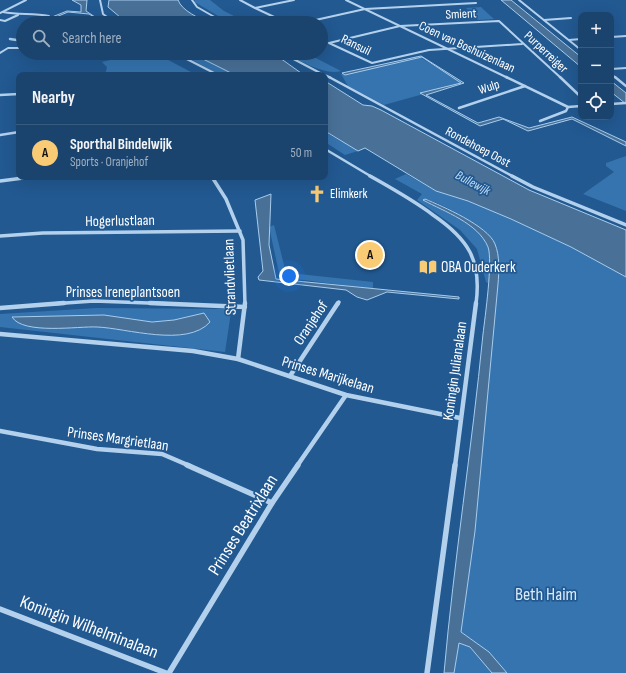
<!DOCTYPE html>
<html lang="en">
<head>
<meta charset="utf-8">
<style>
	:root { --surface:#1a436d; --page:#234a72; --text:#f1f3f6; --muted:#9fb0c2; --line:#385c80; --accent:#f9cb75 }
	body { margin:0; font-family:"Sofia Sans Condensed",sans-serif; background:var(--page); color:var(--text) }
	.controls { position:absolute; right:12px; top:12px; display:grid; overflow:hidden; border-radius:8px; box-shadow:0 4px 16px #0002 }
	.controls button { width:36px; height:36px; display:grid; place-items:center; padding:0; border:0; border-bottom:1px solid var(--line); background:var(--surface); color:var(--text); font:20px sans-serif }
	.you { position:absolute; left:289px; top:276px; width:14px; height:14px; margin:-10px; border:3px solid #fff; border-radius:50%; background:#1a73e8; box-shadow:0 0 0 6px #1a73e833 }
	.badge { display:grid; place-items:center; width:26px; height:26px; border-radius:50%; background:var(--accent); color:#111; font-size:13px; font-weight:700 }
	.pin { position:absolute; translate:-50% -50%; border:2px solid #fff; box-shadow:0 1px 4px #0006 }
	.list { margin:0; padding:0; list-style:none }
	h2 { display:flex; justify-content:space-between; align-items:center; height:52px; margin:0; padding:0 16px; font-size:17px }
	h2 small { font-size:13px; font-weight:400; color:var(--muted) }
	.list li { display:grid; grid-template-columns:26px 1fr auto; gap:12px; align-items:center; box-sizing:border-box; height:56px; padding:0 16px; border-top:1px solid var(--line) }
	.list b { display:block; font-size:15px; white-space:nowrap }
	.list p { margin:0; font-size:13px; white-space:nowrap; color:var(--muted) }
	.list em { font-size:13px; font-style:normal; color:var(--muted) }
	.icon { flex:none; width:22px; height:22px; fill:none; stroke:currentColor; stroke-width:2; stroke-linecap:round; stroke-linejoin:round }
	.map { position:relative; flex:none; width:626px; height:673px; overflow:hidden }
	.search { position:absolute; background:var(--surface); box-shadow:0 4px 16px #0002; left:16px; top:16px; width:312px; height:44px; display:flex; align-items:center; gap:10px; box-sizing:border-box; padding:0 14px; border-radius:22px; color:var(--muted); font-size:15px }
	.panel { position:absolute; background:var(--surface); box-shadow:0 4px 16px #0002; left:16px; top:72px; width:312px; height:108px; border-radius:8px }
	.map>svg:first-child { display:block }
</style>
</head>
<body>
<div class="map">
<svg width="626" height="673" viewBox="0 0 626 673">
	<rect width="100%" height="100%" fill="#225991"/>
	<g fill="#3674af" fill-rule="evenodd">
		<polygon points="195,0 210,0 224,11 248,23 230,23 198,4 194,2"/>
		<polygon points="481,7 483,9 494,19 478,20 466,8"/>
		<polygon points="139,53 155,53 191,72 179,75 105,75 107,67 102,62"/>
		<polygon points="179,53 191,53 235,75 220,75"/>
		<path d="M285,53H306L341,71C325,76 299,60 285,53Z"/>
		<polygon points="418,56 463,83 384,105 348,86 341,74"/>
		<polygon points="325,132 358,151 345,155 325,142"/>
		<polygon points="626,156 626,211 583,194 614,172 606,166 606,163"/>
		<path d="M406,174L436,191L468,201L511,219L571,247L626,277V673H507L489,652L461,632L475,531L499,267C498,260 498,249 494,243C488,231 435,197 424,200C441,212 485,225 489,250C490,260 489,273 489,284L486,282L477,249L460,230L417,200L422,194L395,179Z"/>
		<polygon points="274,225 285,269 290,273 373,282 373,289 280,277 269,227"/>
		<path d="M96,308L229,309L231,312L225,352L0,327V314ZM204,313L157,335L101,327H35L22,324L12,317L104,315L152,322L174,320Z"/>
		<polygon points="459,643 470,647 492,673 454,673"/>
	</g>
	<g fill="#497198" stroke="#a7ccee">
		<polygon points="72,0 87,0 86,11 104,23 89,14 68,12 42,23 37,23 67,11 81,12 81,5"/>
		<path d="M109,0H178C182,11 199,18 209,23H127L108,7Z"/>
		<polygon points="501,0 511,0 581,57 581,67"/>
		<polygon points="191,53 273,53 301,73 309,75 235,75"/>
		<polygon points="421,56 464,83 426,95 478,123 499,117 529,128 572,117 626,142 626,146 572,119 528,131 503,119 480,126 420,93 461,83 422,57 345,75 342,73"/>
		<polygon points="325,81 363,105 372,106 381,110 529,190 626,230 626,277 571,247 511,219 468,201 436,191 365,148 358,151 325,131"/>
		<polygon points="611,81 626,93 626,104 611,92"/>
		<polygon points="271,194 269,245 276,279 459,297 459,299 387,292 367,300 357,297 346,290 259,280 258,277 263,271 255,200"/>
		<path d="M425,199C442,206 488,226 495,244C500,256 499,272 498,284L475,531L461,632L489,652L507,673H492L470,647L459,643L454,673H444C454,560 472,447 483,334C485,317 493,261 488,247C478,223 445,212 423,200Z"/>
		<path d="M204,313L210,322C187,348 126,328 97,327C79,326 23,335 12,317L104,315L152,322L174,320Z"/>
	</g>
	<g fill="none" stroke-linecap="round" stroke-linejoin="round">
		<polyline stroke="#a7ccee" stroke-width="2.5" points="10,39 23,41"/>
		<g stroke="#b3d1ed" stroke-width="2">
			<polyline points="100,0 103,14 115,23"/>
			<polyline points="192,0 197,7 225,23"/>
			<polyline points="240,0 255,8"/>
			<polyline points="346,0 508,78"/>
			<polyline points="519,0 581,50"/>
			<path d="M3,12C19,15 33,13 49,16"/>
			<polyline points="0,13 26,0"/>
			<polyline points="0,20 5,21 18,15"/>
			<polyline points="544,20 571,18"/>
			<polyline points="287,23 255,8 294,0"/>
			<polyline points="302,23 365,9 476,3"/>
			<polyline points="611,37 626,36"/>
			<polyline points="569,40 581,39"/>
			<polyline points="522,44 429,50 372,63 329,43 400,26 499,21 561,78"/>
			<polyline points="0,53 8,48 23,48"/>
			<polyline points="175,53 218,75"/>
			<polyline points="282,53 324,75"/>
			<polyline points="611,69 626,68"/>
			<polyline points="611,74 616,78"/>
			<polyline points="325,75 331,78"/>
		</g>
		<g stroke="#b3d1ed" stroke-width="2.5">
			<polyline points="329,77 514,177"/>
			<polyline points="506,77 568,107 581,106"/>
			<polyline points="560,77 581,97"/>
			<polyline points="615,77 626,86"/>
			<polyline points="0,95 19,94"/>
			<polyline points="611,104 626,103"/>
			<polyline points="459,108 525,86"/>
			<polyline points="540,121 566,111 568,107"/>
			<polyline points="0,135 19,132"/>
			<polyline points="325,149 372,177"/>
			<polyline points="28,177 68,177"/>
		</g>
		<g stroke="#b3d1ed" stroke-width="3.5">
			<path d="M370,176C391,188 413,200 433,215C468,239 482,260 476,304"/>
			<polyline points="512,176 533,187 626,225"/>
			<polyline points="212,177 226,199 243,240 245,304"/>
			<polyline points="0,181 31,177 68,177"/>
			<polyline points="0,236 43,233 240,231"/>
			<polyline points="51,304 94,301 175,304"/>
			<polyline points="338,304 339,302"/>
		</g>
		<g stroke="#b3d1ed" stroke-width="4.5">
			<polyline points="150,303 245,307"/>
			<polyline points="0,308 64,303"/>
			<polyline points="0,334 193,351 238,359 346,395 460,418"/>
			<polyline points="238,359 245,303"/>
			<polyline points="290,376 338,303"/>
			<polyline points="0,431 97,449 162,454 190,466"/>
			<polyline points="297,466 346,395"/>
			<polyline points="455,466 476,303"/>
		</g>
		<g stroke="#b3d1ed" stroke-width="5.5">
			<polyline points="187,465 272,503"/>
			<polyline points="0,609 166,673"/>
			<polyline points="169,673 272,503 298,465"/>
			<polyline points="427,673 455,465"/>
		</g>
	</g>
	<defs>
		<g id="church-bare" transform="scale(1.38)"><path d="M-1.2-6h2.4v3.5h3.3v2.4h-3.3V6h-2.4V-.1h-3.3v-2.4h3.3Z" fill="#f9cb75" stroke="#225991" stroke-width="2.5" paint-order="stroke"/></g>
		<g id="library-bare" transform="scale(1.38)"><path d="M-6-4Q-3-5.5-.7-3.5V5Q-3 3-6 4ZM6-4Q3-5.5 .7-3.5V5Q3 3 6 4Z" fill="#f9cb75" stroke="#225991" stroke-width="2.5" paint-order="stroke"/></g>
	</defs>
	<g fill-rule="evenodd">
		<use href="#church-bare" x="317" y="194"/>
		<use href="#library-bare" x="428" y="267"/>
	</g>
	<g text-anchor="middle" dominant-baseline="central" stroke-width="3.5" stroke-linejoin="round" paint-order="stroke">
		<g font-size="13" fill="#fff" stroke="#225991">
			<text transform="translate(461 14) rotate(-3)">Smient</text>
			<text transform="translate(356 45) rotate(26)">Ransuil</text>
			<text transform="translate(467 47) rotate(25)">Coen van Boshuizenlaan</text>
			<text transform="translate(546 52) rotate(43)">Purperreiger</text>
			<text transform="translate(489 87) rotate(-18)">Wulp</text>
			<text transform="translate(478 147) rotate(28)">Rondehoep Oost</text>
		</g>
		<g font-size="13" font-style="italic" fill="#bfdbf4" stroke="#225991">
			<text transform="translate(473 183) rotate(28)">Bullewijk</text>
		</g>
		<g font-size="13" fill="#fff" stroke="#225991" text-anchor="start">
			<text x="330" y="194">Elimkerk</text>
		</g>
		<g font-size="15" fill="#fff" stroke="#225991">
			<text transform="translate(120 221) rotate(-1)">Hogerlustlaan</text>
			<text transform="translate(230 277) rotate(-92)">Strandvlietlaan</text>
			<text x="123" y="292">Prinses Ireneplantsoen</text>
			<text transform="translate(311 323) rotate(-56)">Oranjehof</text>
			<text transform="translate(455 371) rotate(-82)">Koningin Julianalaan</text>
			<text transform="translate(328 375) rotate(17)">Prinses Marijkelaan</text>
			<text transform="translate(118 439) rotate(8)">Prinses Margrietlaan</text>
		</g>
		<g font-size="15" fill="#fff" stroke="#225991" text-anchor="start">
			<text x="441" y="267">OBA Ouderkerk</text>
		</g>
		<g font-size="18" fill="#fff" stroke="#225991">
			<text transform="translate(243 525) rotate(-58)">Prinses Beatrixlaan</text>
			<text transform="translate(89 627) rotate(21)">Koningin Wilhelminalaan</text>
		</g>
		<g font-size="18" fill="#d9eaf9" stroke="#225991">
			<text x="546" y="594">Beth Haim</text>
		</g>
	</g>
</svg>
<div class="controls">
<button>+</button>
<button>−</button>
<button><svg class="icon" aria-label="locate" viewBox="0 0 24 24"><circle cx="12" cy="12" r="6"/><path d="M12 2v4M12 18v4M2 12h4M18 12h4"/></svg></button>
</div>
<div class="you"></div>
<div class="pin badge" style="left:370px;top:255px">A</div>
<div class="search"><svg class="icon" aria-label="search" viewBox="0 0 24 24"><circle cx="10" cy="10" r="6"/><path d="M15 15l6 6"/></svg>Search here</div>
<section class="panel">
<h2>Nearby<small></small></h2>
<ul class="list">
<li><span class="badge">A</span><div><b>Sporthal Bindelwijk</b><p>Sports · Oranjehof</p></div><em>50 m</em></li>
</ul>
</section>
</div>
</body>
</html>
